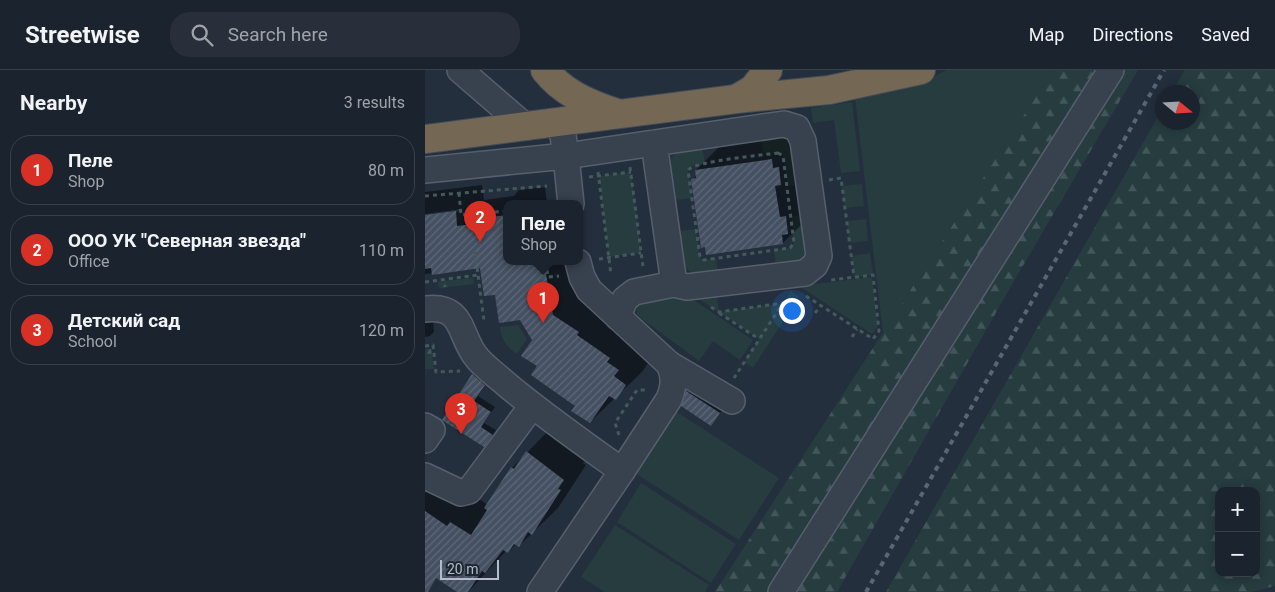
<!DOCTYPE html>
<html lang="en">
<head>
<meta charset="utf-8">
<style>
	:root { --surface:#1b232e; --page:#282f3a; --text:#f1f3f6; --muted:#a0a4aa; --line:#39404a; --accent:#d93025 }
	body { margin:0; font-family:Roboto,sans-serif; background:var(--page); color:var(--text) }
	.controls { position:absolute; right:15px; bottom:15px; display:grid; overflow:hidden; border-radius:10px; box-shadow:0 2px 12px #0003 }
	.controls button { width:45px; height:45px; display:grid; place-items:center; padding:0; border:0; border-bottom:1px solid var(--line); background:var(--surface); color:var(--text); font:25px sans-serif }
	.compass { position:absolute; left:730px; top:15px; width:45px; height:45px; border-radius:50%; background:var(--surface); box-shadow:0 2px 12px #0003; rotate:108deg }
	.scale { position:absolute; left:15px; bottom:12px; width:59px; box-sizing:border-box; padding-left:5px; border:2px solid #b4bcc9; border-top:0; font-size:14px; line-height:18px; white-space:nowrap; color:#b4bcc9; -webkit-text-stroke:4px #1d2633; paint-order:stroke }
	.you { position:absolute; left:366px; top:240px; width:18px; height:18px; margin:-12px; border:4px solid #fff; border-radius:50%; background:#1a73e8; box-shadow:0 0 0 8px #1a73e833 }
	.badge { display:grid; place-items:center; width:32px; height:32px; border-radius:50%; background:var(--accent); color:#fff; font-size:16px; font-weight:700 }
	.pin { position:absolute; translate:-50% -41px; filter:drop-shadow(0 1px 2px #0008) }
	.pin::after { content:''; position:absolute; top:26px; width:18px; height:15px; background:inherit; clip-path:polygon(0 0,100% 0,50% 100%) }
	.popup { position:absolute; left:78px; top:130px; width:80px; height:65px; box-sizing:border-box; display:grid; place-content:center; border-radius:10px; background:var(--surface); filter:drop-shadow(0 1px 4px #0005); font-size:16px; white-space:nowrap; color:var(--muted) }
	.popup b { font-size:19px; color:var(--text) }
	.popup::after { content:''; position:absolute; left:50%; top:100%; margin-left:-10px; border:10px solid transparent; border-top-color:var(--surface) }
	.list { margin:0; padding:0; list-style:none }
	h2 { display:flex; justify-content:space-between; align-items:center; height:65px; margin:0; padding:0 20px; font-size:21px }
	h2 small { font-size:16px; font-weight:400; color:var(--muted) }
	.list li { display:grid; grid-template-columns:32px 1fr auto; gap:15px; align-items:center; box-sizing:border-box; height:70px; margin:0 10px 10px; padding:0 10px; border:1px solid var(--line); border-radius:20px }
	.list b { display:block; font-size:19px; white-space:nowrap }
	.list p { margin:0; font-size:16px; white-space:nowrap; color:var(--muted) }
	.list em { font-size:16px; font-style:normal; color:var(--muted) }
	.icon { flex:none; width:28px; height:28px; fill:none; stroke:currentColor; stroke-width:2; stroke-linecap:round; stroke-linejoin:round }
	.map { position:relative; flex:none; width:850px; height:522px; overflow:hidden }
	header { display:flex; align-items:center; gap:30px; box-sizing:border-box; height:70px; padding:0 25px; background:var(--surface); border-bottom:1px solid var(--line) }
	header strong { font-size:24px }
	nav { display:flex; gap:28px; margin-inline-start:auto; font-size:18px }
	.search { width:350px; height:45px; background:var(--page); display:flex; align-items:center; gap:12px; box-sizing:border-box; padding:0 18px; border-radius:20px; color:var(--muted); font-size:19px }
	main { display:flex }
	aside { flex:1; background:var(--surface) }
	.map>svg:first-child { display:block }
</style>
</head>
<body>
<header>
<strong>Streetwise</strong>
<div class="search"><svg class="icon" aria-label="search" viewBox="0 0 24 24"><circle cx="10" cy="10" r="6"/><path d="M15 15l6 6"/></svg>Search here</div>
<nav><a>Map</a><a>Directions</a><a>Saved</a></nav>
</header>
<main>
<aside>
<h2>Nearby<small>3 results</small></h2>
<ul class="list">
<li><span class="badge">1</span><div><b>Пеле</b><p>Shop</p></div><em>80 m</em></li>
<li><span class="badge">2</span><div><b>ООО УК &quot;Северная звезда&quot;</b><p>Office</p></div><em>110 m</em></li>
<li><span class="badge">3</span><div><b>Детский сад</b><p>School</p></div><em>120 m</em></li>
</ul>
</aside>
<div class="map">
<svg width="850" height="522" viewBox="0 0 850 522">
	<defs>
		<pattern id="forest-firs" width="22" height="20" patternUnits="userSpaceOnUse" patternTransform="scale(1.25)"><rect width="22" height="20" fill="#263c3f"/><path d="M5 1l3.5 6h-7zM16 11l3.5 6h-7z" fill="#435659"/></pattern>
		<pattern id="building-hatch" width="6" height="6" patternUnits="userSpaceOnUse" patternTransform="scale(1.25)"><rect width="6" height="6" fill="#455162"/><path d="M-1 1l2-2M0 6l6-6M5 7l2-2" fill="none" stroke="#5d6877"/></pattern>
	</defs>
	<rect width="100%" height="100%" fill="#242f3e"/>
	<g fill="#263c3f">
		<polygon points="521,0 628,0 458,263 430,27 495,15"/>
		<polygon points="427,32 435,101 416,103 409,50 388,53 386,38"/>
		<polygon points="354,66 363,68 367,76 372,115 362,116 358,86 353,83 339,85 336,68"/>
		<path d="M277,76L280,94L266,96L263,100L267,128L250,130C245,94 234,82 277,76Z"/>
		<polygon points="206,102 216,183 184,187 174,106"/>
		<polygon points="437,114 439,136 420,138 417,116"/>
		<path d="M377,145C379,158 388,186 371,192C366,194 357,194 351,195L349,180L365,178L369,173L366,146Z"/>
		<polygon points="441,149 443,171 424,173 422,151"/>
		<path d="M271,159L275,187L279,190L291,188L293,202C252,208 259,196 255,161Z"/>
		<polygon points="445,183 448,205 429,207 426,186"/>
		<polygon points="447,207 453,256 447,264 374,216"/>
		<polygon points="291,220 294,242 358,233 366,221 374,227 328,298 319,292 334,269 265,223"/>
		<polygon points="264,227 328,270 315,290 288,271 274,291 212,245 212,238 216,233"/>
		<path d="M93,255L102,269L92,284C82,278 76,269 75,257Z"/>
		<polygon points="247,339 354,408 314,470 207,401"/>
		<polygon points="216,413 311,474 286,513 192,452"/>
		<polygon points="190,455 284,515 280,522 180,522 156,507"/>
	</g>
	<g fill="url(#forest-firs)" fill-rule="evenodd">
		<polygon points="628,0 713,0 589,211 412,522 290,522"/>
		<path d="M760,0H850V516L826,522H461L737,40L738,52H768V22H747ZM794,421H831V503H794Z"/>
		<polygon points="48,208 49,214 14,218 13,212"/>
		<polygon points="0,279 6,279 9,299 0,299"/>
	</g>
	<g fill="#0007">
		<polygon points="374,62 385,146 358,173 268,109 272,105 271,100 299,72"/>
		<polygon points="57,115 59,130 89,126 94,120 120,117 122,134 131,134 82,134 82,192 150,192 227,287 217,302 165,352 113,296 109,270 96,249 71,223 56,197 0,204 0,146 37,141 37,139 0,144 0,122"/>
		<polygon points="8,249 9,262 5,266 0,267 0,250"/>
		<polygon points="52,301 63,310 53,326 70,337 59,353 71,360 63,371 19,350"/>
		<polygon points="267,318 298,339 286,354 258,336 262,322"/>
		<polygon points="127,357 164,384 158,393 161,395 133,438 94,476 91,474 83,482 81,481 43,522 34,522 12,507 0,504 0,418 51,427 63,435 87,398"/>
	</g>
	<g fill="url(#building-hatch)">
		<polygon points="347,89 348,98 354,97 356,115 350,116 355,147 361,146 363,164 357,165 358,174 281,185 280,177 276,178 266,109 271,108 270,100"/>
		<polygon points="31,141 32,156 66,152 66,147 82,145 82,192 119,192 128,245 154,262 152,265 185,288 182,292 194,300 189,306 201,315 191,330 184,326 165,353 146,341 150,336 106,305 112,296 96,286 107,270 95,250 74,253 70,225 59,226 55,198 7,205 6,198 0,199 0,145"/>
		<polygon points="47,304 60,315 49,331 66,342 56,357 68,365 59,377 17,350"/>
		<polygon points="261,321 295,343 286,356 256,336"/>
		<polygon points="101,381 139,410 133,419 136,420 107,465 103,462 94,477 89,474 83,483 78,480 60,503 57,501 43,522 32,522 11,508 3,522 0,522 0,441 22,456 25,452 46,465 62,440 59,438 86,397 89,399"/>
	</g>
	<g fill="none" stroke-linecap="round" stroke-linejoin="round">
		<g stroke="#565f6c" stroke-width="28">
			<g id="minor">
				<polyline points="35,0 101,57"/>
				<polyline points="136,52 141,86 359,54 372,58 378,71 394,186 390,195 380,203 262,217 249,214 229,73"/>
				<polyline points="0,100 141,86 146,134"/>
				<path d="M0,239C41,234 33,267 53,289C61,298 72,306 81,314C118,345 158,373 197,401L244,329C249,316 250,307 244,294L164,220L157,207L153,192"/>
				<polyline points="193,247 200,229 209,222 249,214"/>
				<polyline points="244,294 307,331"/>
				<polyline points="0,356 7,360 0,370"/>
				<polyline points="0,406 36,423 44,421 107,336"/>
				<polyline points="115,522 197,401"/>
				<polyline points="356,522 686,0"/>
			</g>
		</g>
		<g stroke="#434c59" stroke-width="30">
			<g id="highway">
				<path d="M120,0C138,23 164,34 192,43"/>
				<polyline points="311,29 328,19 343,0"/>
				<polyline points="0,69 311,29 404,20 496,0"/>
			</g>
		</g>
		<g stroke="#44595c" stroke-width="3" stroke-dasharray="4 4" stroke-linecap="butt">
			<path d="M353,83L358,86L369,173L365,178L279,190L275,187L263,100C271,91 338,85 353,83Z"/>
			<polyline points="205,97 218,197"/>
			<polyline points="173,102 186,205"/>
			<polyline points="164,107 206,102"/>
			<polyline points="404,110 416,108 429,207"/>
			<polyline points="34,123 36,145 82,141"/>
			<polyline points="0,126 122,116"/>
			<polyline points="45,145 46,154"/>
			<polyline points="50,182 59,251"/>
			<polyline points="174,189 216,183"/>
			<polyline points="121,192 123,207 134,206"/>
			<polyline points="116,208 123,207"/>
			<polyline points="0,212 53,205"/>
			<polyline points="381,226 448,269 454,261 448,205 406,210"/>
			<polyline points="286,237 294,242 358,233 309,308"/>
			<polyline points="294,243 334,269"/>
			<polyline points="390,243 396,235"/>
			<polyline points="427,267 432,259"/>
			<polyline points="0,276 8,275 11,302 35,301"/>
			<polyline points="194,365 190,353 212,320 223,320"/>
		</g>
		<use href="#minor" stroke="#38414e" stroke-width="25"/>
		<use href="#highway" stroke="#746855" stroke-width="28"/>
		<polyline stroke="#5a6575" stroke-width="4" stroke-dasharray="5 5" stroke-linecap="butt" points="441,522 739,0"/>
	</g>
</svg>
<div class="controls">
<button>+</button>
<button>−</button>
</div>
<svg class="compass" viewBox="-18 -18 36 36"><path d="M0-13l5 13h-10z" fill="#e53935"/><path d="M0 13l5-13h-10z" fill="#a0a4aa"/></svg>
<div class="scale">20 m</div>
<div class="you"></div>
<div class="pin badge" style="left:118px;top:253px">1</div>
<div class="popup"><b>Пеле</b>Shop</div>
<div class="pin badge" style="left:55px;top:172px">2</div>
<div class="pin badge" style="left:36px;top:364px">3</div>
</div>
</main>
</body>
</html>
